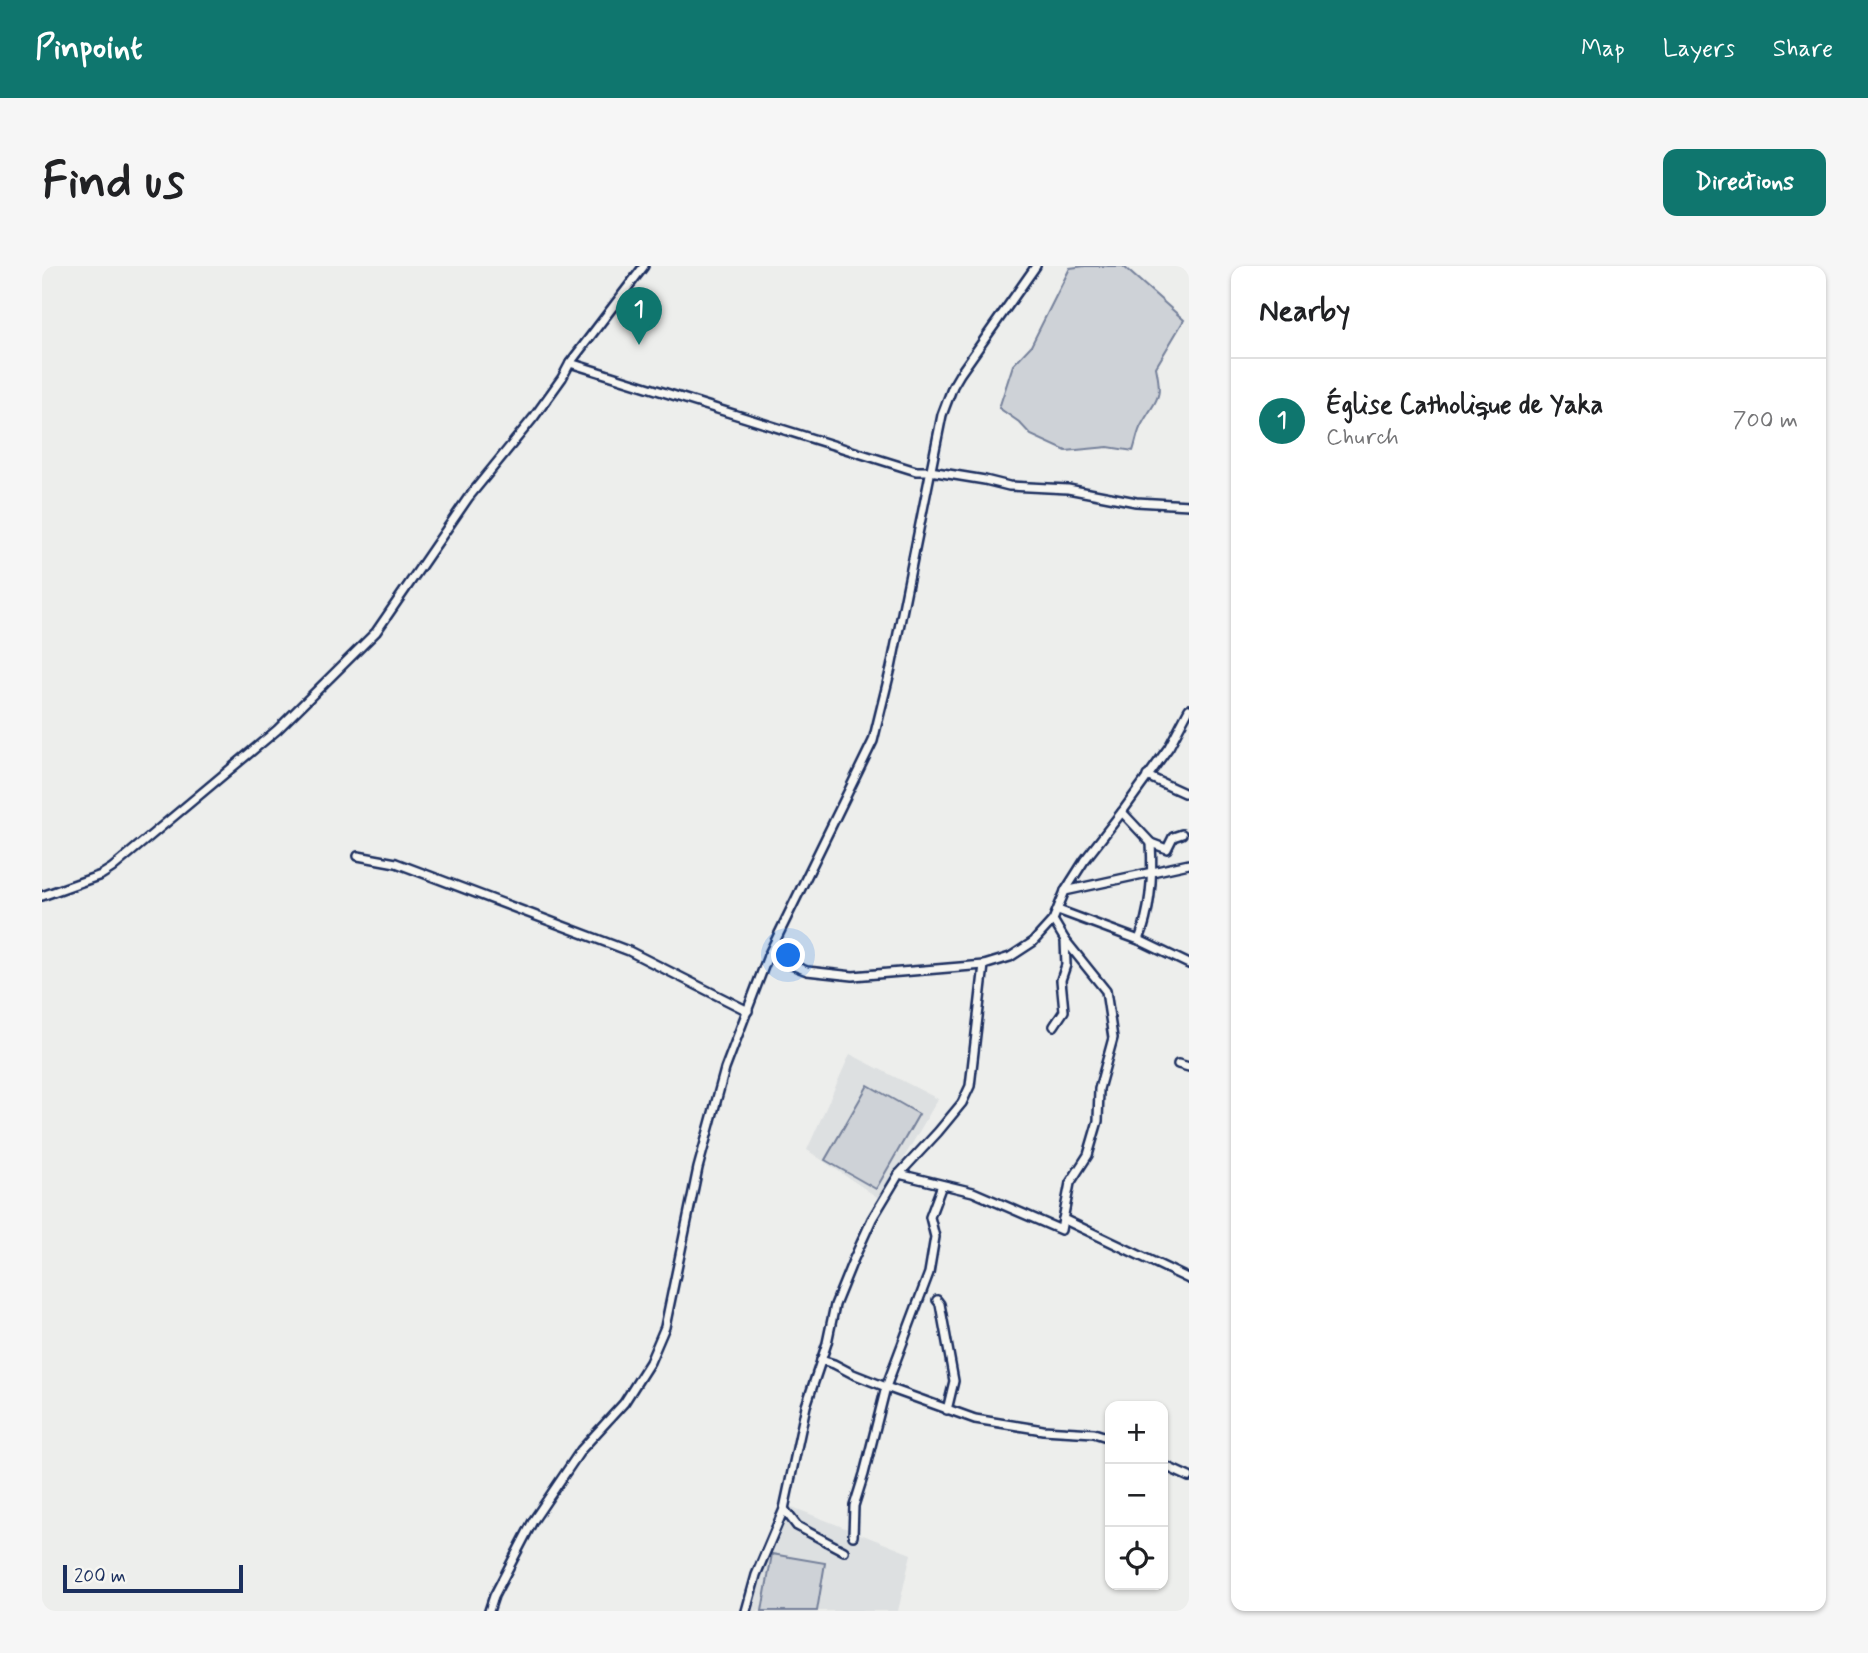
<!DOCTYPE html>
<html lang="en">
<head>
<meta charset="utf-8">
<style>
	:root { --surface:#fff; --page:#f6f6f6; --text:#202124; --muted:#757577; --line:#e0e0e0; --accent:#0f766e }
	body { margin:0; font-family:Mynerve,sans-serif; background:var(--page); color:var(--text) }
	.controls { position:absolute; right:21px; bottom:21px; display:grid; overflow:hidden; border-radius:14px; box-shadow:0 2px 5px #0004 }
	.controls button { width:63px; height:63px; display:grid; place-items:center; padding:0; border:0; border-bottom:2px solid var(--line); background:var(--surface); color:var(--text); font:35px sans-serif }
	.scale { position:absolute; left:21px; bottom:18px; width:180px; box-sizing:border-box; padding-left:7px; border:4px solid #1b2f5e; border-top:0; font-size:19px; line-height:24px; white-space:nowrap; color:#1b2f5e; -webkit-text-stroke:5px #f6f6f2; paint-order:stroke }
	.you { position:absolute; left:747px; top:690px; width:24px; height:24px; margin:-18px; border:5px solid #fff; border-radius:50%; background:#1a73e8; box-shadow:0 0 0 10px #1a73e833 }
	.badge { display:grid; place-items:center; width:46px; height:46px; border-radius:50%; background:var(--accent); color:#fff; font-size:23px; font-weight:700 }
	.pin { position:absolute; translate:-50% -58px; filter:drop-shadow(0 2px 4px #0008) }
	.pin::after { content:''; position:absolute; top:37px; width:24px; height:21px; background:inherit; clip-path:polygon(0 0,100% 0,50% 100%) }
	.list { margin:0; padding:0; list-style:none }
	h2 { display:flex; justify-content:space-between; align-items:center; height:91px; margin:0; padding:0 28px; font-size:30px }
	h2 small { font-size:23px; font-weight:400; color:var(--muted) }
	.list li { display:grid; grid-template-columns:46px 1fr auto; gap:21px; align-items:center; box-sizing:border-box; height:126px; padding:0 28px; border-top:2px solid var(--line) }
	.list b { display:block; font-size:26px; white-space:nowrap }
	.list p { margin:0; font-size:23px; white-space:nowrap; color:var(--muted) }
	.list em { font-size:23px; font-style:normal; color:var(--muted) }
	.icon { flex:none; width:38px; height:38px; fill:none; stroke:currentColor; stroke-width:2; stroke-linecap:round; stroke-linejoin:round }
	.map { position:relative; flex:none; width:1147px; height:1345px; overflow:hidden; border-radius:14px }
	header { display:flex; align-items:center; gap:42px; box-sizing:border-box; height:98px; padding:0 35px; background:var(--accent); color:#fff }
	header strong { font-size:33px }
	nav { display:flex; gap:38px; margin-inline-start:auto; font-size:24px }
	.intro { display:flex; align-items:center; justify-content:space-between; box-sizing:border-box; height:168px; padding:0 42px }
	h1 { margin:0; font-size:49px }
	.button { padding:18px 32px; border-radius:14px; background:var(--accent); color:#fff; font-size:24px; font-weight:700 }
	main { display:flex; gap:42px; padding:0 42px }
	aside { flex:1; background:var(--surface); border-radius:14px; box-shadow:0 2px 5px #0004 }
	.map>svg:first-child { display:block }
</style>
</head>
<body>
<header>
<strong>Pinpoint</strong>
<nav><a>Map</a><a>Layers</a><a>Share</a></nav>
</header>
<div class="intro"><h1>Find us</h1><a class="button">Directions</a></div>
<main>
<div class="map">
<svg width="1147" height="1345" viewBox="0 0 1147 1345">
	<rect width="100%" height="100%" fill="#edeeec"/>
	<filter id="ink" filterUnits="userSpaceOnUse"><feTurbulence type="fractalNoise" baseFrequency=".0143" numOctaves="2"/><feDisplacementMap in="SourceGraphic" scale="14" xChannelSelector="R" yChannelSelector="G"/><feConvolveMatrix kernelMatrix="1 2 1 2 8 2 1 2 1" color-interpolation-filters="sRGB"/></filter>
	<g filter="url(#ink)">
		<g fill="#dde0e1">
			<polygon points="808,788 896,833 838,933 765,884"/>
			<polygon points="750,1241 869,1288 856,1345 711,1345 718,1312 728,1286"/>
		</g>
		<g fill="#ced2d7" stroke="#74809a" stroke-width="2">
			<path d="M1043,0H1081L1142,54L1114,101C1121,135 1115,131 1100,158C1095,166 1094,177 1091,185L1066,181L1024,185L989,169L977,156L957,142L971,99L989,80L1028,2Z"/>
			<polygon points="826,819 877,848 834,923 783,894"/>
			<polygon points="730,1288 783,1297 775,1345 720,1345"/>
		</g>
		<g fill="none" stroke-linecap="round" stroke-linejoin="round">
			<g stroke="#1b2f5e" stroke-width="12">
				<g id="minor">
					<polyline points="528,97 874,205 888,205 943,214 967,220 1026,223 1094,236 1147,239"/>
					<polyline points="1105,510 1142,527"/>
					<polyline points="1080,546 1109,577 1125,583 1131,571 1140,568"/>
					<polyline points="316,590 354,597 587,685 706,745"/>
					<polyline points="1023,625 1147,598"/>
					<polyline points="0,630 59,609 70,602 235,464 334,366 426,232 492,151 520,112 528,97 602,0"/>
					<polyline points="1016,644 1097,674 1147,698"/>
					<polyline points="1011,654 1023,674 1024,699 1019,714 1022,745 1012,760"/>
					<path d="M1097,674C1109,643 1111,609 1109,577"/>
					<polyline points="726,690 765,705 811,710 942,699"/>
					<polyline points="1136,798 1147,801"/>
					<polyline points="857,908 931,926 1019,964 1028,917 1046,889 1056,855 1057,823 1071,772 1064,725 1023,674"/>
					<polyline points="1021,953 1147,1013"/>
					<polyline points="895,1034 898,1038 912,1115 905,1144"/>
					<polyline points="779,1094 792,1098 811,1108 844,1121 933,1153 1001,1164 1052,1167 1068,1172"/>
					<polyline points="1121,1199 1147,1211"/>
					<polyline points="742,1243 755,1260 802,1285"/>
					<polyline points="811,1270 812,1240 822,1208 844,1121 887,1007 893,971 888,951 900,919"/>
					<polyline points="447,1345 452,1330 491,1255 539,1184 582,1137 608,1096 623,1061 656,902 683,803 726,690 831,475 849,402 900,149 911,120 918,108 994,0"/>
					<polyline points="704,1345 714,1309 742,1243 764,1140 785,1077 793,1039 810,997 830,953 857,908 896,866 920,837 928,820 942,699 968,691 991,676 1011,654 1023,625 1042,595 1080,546 1127,481 1147,443"/>
				</g>
			</g>
			<use href="#minor" stroke="#f6f6f2" stroke-width="7"/>
		</g>
	</g>
</svg>
<div class="controls">
<button>+</button>
<button>−</button>
<button><svg class="icon" aria-label="locate" viewBox="0 0 24 24"><circle cx="12" cy="12" r="6"/><path d="M12 2v4M12 18v4M2 12h4M18 12h4"/></svg></button>
</div>
<div class="scale">200 m</div>
<div class="you"></div>
<div class="pin badge" style="left:597px;top:79px">1</div>
</div>
<aside>
<h2>Nearby<small></small></h2>
<ul class="list">
<li><span class="badge">1</span><div><b>Église Catholique de Yaka</b><p>Church</p></div><em>700 m</em></li>
</ul>
</aside>
</main>
</body>
</html>
